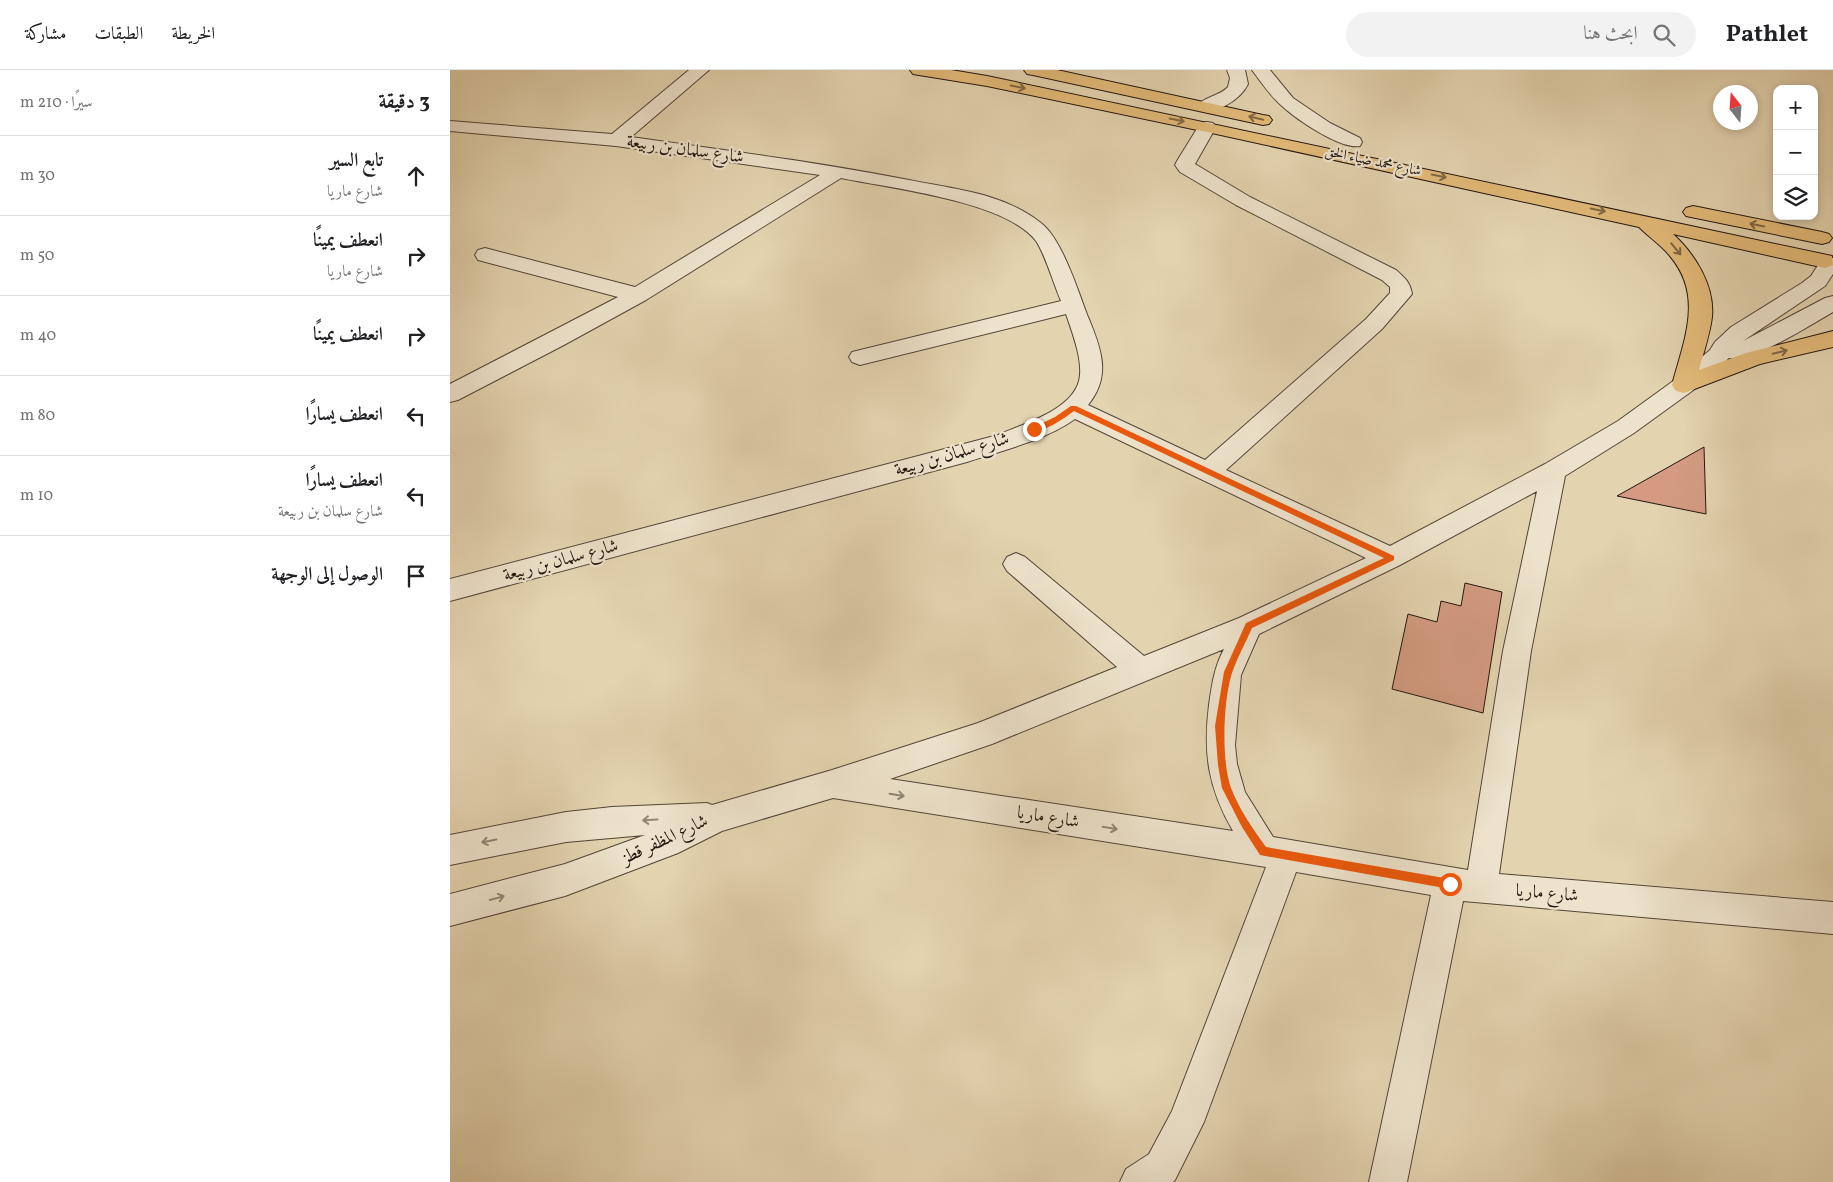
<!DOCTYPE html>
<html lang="ar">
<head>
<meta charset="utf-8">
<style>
	:root { --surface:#fff; --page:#f2f2f2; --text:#202124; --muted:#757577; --line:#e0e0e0 }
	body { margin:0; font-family:Vollkorn,Amiri,serif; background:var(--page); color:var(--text); direction:rtl }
	.controls { position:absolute; right:15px; top:15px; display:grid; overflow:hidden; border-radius:10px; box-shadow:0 2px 8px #0003 }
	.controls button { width:45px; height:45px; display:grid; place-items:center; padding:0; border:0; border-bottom:1px solid var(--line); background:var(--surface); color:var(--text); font:25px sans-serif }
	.compass { position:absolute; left:1263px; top:15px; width:45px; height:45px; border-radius:50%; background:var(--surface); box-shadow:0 2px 8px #0003; rotate:343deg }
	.stop { position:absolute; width:15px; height:15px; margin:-11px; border:4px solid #ea580c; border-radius:50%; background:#fff }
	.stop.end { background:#ea580c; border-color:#fff; box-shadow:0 1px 5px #0008 }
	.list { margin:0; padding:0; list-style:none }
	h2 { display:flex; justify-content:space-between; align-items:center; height:65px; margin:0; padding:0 20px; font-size:21px }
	h2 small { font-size:16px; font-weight:400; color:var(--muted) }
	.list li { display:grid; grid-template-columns:32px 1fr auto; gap:15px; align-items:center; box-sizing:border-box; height:80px; padding:0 20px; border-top:1px solid var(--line) }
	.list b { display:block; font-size:19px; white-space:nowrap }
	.list p { margin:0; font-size:16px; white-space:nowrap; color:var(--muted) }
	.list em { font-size:16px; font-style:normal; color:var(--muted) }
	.icon { flex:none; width:28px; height:28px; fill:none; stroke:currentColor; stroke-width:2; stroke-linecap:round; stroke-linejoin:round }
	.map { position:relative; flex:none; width:1383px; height:1112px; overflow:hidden; direction:ltr }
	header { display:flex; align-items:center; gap:30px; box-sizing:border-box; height:70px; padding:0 25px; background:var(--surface); border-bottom:1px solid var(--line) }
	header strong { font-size:24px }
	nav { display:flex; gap:28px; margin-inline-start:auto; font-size:18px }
	.search { width:350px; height:45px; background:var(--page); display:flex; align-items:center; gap:12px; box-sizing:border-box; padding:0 18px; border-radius:28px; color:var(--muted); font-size:19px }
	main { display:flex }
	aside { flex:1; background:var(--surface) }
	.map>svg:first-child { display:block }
</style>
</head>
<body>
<header>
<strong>Pathlet</strong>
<div class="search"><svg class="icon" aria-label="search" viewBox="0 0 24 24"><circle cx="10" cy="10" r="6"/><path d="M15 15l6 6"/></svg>ابحث هنا</div>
<nav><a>الخريطة</a><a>الطبقات</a><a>مشاركة</a></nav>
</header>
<main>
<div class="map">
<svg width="1383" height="1112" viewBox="0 0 1383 1112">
	<rect width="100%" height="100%" fill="#e3d3af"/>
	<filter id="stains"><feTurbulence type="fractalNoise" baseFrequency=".004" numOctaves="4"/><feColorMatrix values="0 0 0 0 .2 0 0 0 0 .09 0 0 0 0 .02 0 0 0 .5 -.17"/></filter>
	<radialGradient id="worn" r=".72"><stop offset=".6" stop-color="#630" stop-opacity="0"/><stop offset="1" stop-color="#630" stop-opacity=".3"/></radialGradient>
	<g fill="#d49b82" stroke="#231610">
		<polygon points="1254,377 1256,444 1167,426"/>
		<polygon points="1015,513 1052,522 1033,643 942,619 958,544 987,552 991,531 1011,536"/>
	</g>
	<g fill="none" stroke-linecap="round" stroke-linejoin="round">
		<g stroke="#534538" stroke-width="2">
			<g id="minor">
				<path d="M239,0H259L181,67C274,80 367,92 459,110C503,119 554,123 591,153C612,169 628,221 638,247C651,278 662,306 638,335L755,390L916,249L940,223V217L932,210L786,135L730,102L725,95L727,91L748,57L751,53L757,52L763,53L766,57L745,94L800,127L946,200C955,208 960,212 962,224L932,259L776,400L940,476L1095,394L1168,351L1226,309L1260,280L1265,272L1281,257L1352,213L1361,206L1372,189L1383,188V204L1375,216L1293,271L1375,228L1383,226V242C1362,254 1300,294 1279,288L1242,321L1184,363L1115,406L1081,581L1049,804L1383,832V864L1013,831L957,1112H919L981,825L846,802L754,1052L725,1110L723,1112H670L676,1099L699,1084L722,1041L816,797L383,728L272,761L228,783L115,826L0,856V824L115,794L195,765L116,772L0,795V765L116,742L162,737L257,733L262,735L382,700L528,653L667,597L557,501L553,494L557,487L566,483L575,487L694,586L789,548L916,488L625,349C596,370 551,381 517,392L0,531V509L548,365C572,354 621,341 629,311C634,292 622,262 616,244L410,295L402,292L399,287L402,282L611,231C604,215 595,184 586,171C556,131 439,118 391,108L196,230L112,276L8,330L0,332V314L168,227L28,190L25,185L28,180L35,178L185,217L370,105L166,76L0,61V51L162,64ZM1087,421L1053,581L1018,800L823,767L795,722L787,694L785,675L791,605L809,564L950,495ZM774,579C764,598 762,614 759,635C753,683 758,718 783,761L440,709L542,674Z"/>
				<path d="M777,0H795L798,14C790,30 767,44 750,40L747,36C753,27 770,26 778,17L780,8Z"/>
				<path d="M802,0H820L843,28L880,53L910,68L912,72L910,76C891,80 846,49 832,36C821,27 811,12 802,0Z"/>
			</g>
		</g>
		<g stroke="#231610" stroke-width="2">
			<g id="major">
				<path d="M460,0H501L537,6L1382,186L1383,195L1375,198L1223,164C1245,184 1265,216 1262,247C1260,264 1253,284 1249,300L1296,283L1383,261V277L1310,294L1234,323L1226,321L1222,315C1234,270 1254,226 1220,186C1211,175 1199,167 1189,157L757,62L537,16L469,5L463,4Z"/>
				<polygon points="574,0 607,0 813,45 819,46 822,50 819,54 813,55 583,5 577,4"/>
				<polygon points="1243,136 1372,162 1379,164 1382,168 1379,172 1372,174 1236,146 1233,142 1236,138"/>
			</g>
		</g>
		<use href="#minor" fill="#ede2cb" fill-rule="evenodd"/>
		<use href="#major" fill="#e2ba78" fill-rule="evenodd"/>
	</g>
	<defs><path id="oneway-shaft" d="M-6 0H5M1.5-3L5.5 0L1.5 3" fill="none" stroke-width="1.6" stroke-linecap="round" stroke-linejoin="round" transform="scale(1.25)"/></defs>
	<g stroke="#826844">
		<use href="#oneway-shaft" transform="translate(568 17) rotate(12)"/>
		<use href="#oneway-shaft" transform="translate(806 48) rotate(-166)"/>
		<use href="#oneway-shaft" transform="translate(727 50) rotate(12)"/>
		<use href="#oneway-shaft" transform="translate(989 106) rotate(12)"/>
		<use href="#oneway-shaft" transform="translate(1148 140) rotate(12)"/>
		<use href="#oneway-shaft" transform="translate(1307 155) rotate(-168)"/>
		<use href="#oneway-shaft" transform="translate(1226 179) rotate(50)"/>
		<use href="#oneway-shaft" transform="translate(1330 282) rotate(-14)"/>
	</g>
	<g stroke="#928677">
		<use href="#oneway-shaft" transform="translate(447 725) rotate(9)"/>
		<use href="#oneway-shaft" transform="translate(200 750) rotate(177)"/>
		<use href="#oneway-shaft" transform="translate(660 758) rotate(9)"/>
		<use href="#oneway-shaft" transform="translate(39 771) rotate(168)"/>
		<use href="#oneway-shaft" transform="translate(47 828) rotate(-15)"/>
	</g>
	<path fill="#ea580c" d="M621,336H626L944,486V490L802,558C796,572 788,586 783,600C773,627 771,691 781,718C789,739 803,759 816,777L1000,809L1005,814L1004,817L1000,819L810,785L792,757L772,718L768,695L765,656L774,602L796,553L934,488L624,341C613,349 595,362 582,361V358L605,347Z"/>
	<g text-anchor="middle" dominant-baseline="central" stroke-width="4.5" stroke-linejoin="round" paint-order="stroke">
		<g font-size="15" fill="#231610" stroke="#ede2cb">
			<text transform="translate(923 92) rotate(12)">شارع محمد ضياء الحق</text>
		</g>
		<g font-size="18" fill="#231610" stroke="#ede2cb">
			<text transform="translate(235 80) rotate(8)">شارع سلمان بن ربيعة</text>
			<text transform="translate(502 385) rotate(-16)">شارع سلمان بن ربيعة</text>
			<text transform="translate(111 491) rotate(-15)">شارع سلمان بن ربيعة</text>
			<text transform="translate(598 748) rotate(9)">شارع ماريا</text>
			<text transform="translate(215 770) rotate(-25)">شارع المظفر قطز</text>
			<text transform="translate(1097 824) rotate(5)">شارع ماريا</text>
		</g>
	</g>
	<rect width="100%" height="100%" filter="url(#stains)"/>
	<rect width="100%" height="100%" fill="url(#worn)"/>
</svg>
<div class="controls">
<button>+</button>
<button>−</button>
<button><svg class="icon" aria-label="layers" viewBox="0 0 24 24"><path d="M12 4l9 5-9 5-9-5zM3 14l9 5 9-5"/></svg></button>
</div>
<svg class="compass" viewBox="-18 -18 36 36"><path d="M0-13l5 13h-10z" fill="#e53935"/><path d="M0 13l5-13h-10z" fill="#757577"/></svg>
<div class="stop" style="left:1000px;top:814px"></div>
<div class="stop end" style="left:584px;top:359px"></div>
</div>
<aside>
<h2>3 دقيقة<small>سيرًا · 210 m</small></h2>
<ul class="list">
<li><svg class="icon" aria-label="ahead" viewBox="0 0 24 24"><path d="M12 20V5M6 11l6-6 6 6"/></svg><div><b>تابع السير</b><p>شارع ماريا</p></div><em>30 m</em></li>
<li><svg class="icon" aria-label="right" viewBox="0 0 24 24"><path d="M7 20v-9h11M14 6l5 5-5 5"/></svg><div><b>انعطف يمينًا</b><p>شارع ماريا</p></div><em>50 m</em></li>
<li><svg class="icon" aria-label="right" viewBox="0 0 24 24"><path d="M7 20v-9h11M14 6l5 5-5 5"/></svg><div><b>انعطف يمينًا</b></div><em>40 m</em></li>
<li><svg class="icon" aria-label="left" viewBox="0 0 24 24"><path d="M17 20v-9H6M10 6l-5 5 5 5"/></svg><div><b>انعطف يسارًا</b></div><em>80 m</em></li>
<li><svg class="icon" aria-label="left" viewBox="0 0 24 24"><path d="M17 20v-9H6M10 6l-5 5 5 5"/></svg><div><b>انعطف يسارًا</b><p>شارع سلمان بن ربيعة</p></div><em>10 m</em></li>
<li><svg class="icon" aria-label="arrive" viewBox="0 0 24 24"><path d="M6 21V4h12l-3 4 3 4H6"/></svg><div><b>الوصول إلى الوجهة</b></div></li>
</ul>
</aside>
</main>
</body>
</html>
